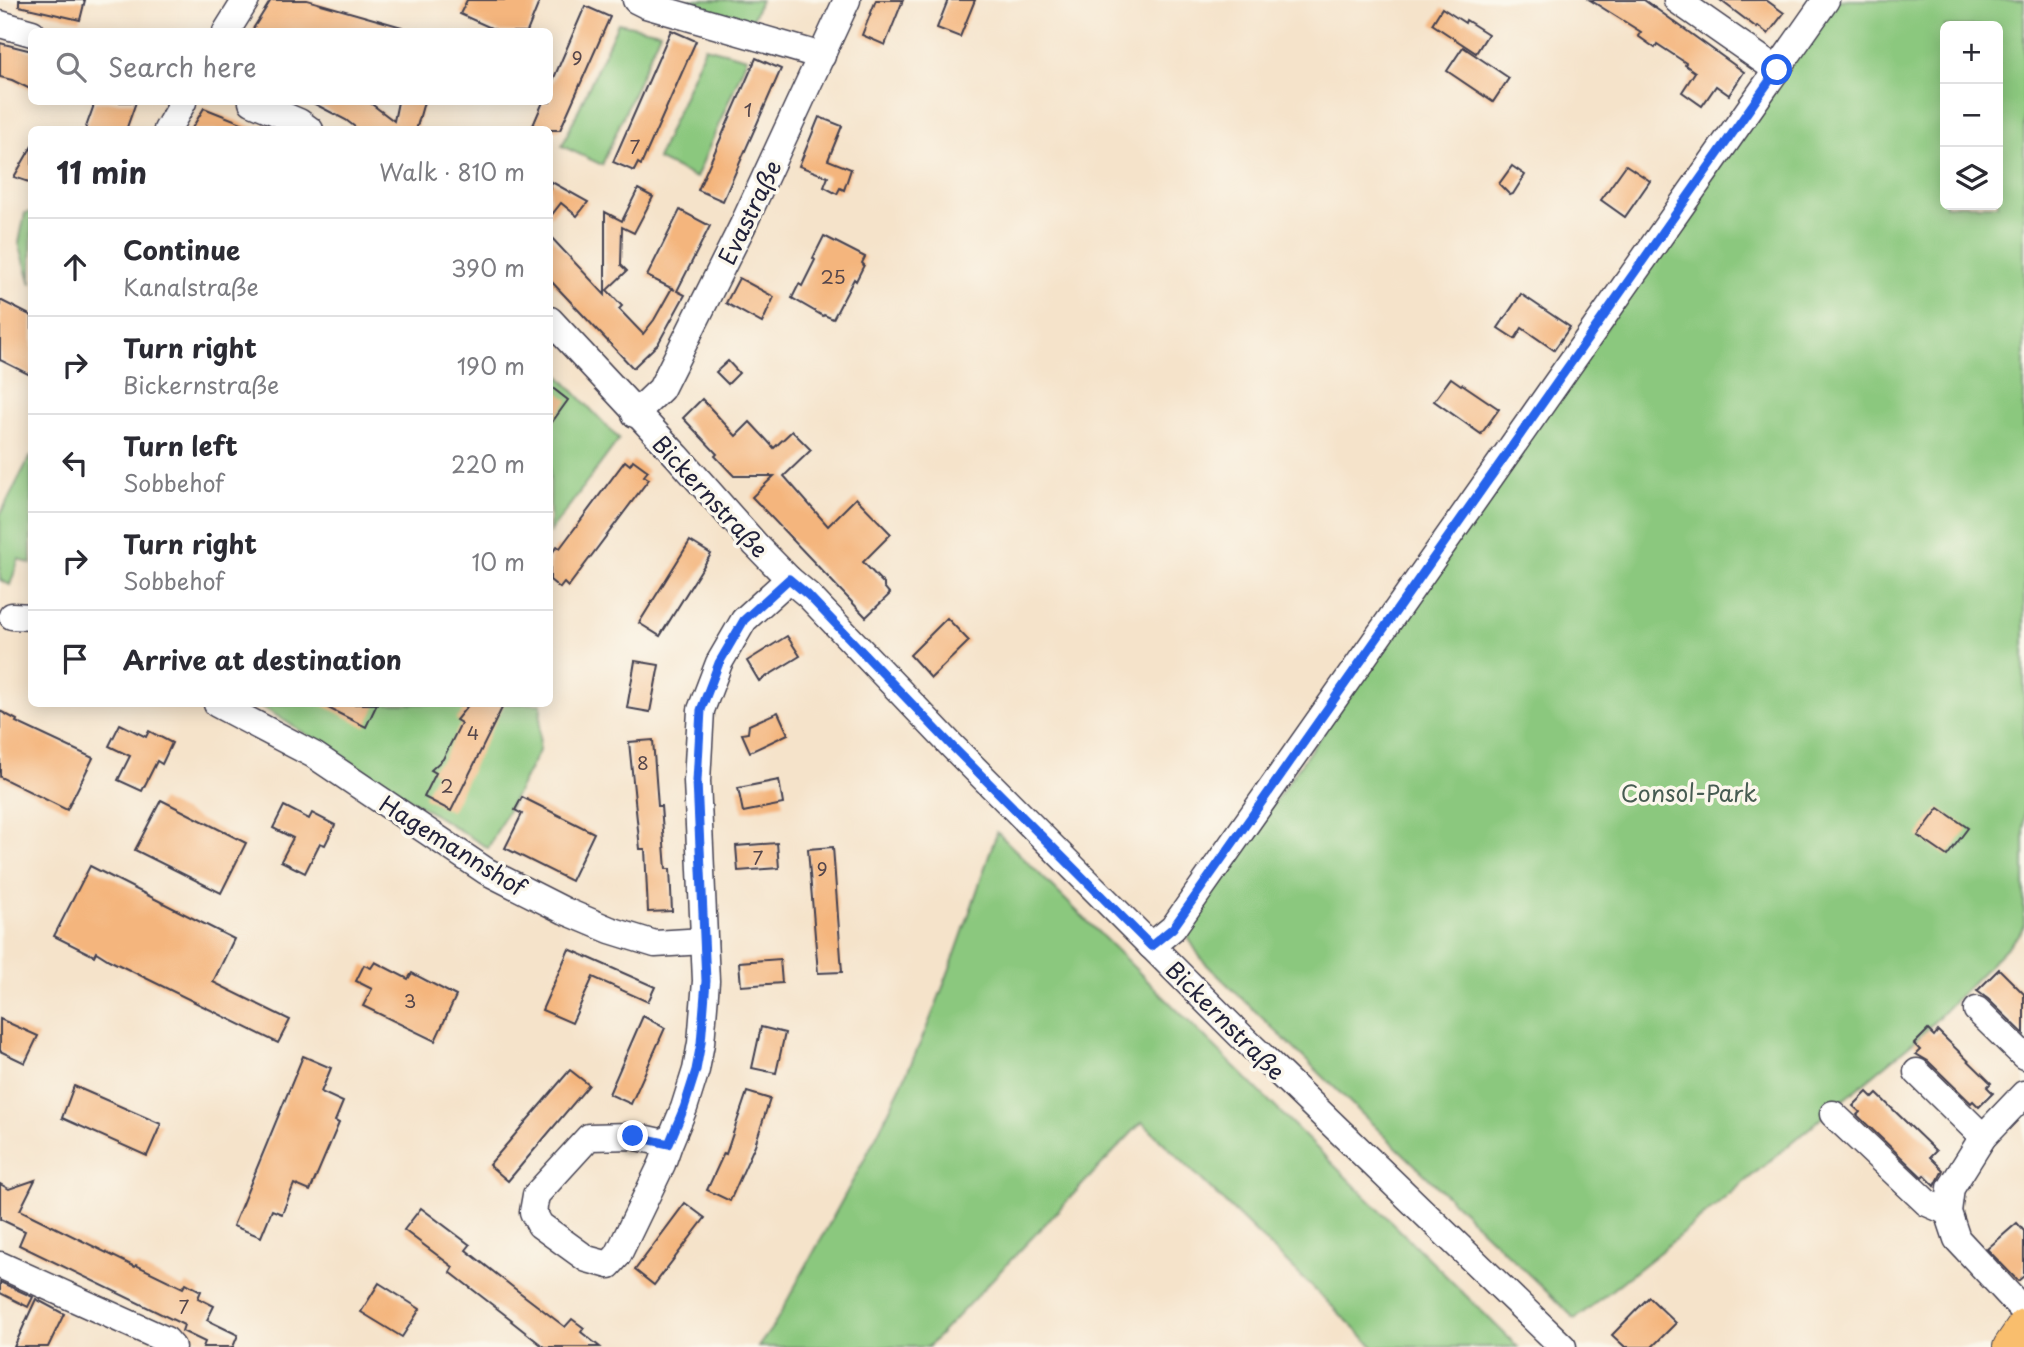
<!DOCTYPE html>
<html lang="en">
<head>
<meta charset="utf-8">
<style>
	:root { --surface:#fff; --page:#f2f2f3; --text:#2b2b33; --muted:#7c7c81; --line:#e1e1e2 }
	body { margin:0; font-family:"Playpen Sans",sans-serif; background:var(--page); color:var(--text) }
	.controls { position:absolute; right:21px; top:21px; display:grid; overflow:hidden; border-radius:10px; box-shadow:0 4px 18px #0003 }
	.controls button { width:63px; height:63px; display:grid; place-items:center; padding:0; border:0; border-bottom:2px solid var(--line); background:var(--surface); color:var(--text); font:35px sans-serif }
	.stop { position:absolute; width:21px; height:21px; margin:-16px; border:5px solid #2563eb; border-radius:50%; background:#fff }
	.stop.end { background:#2563eb; border-color:#fff; box-shadow:0 2px 7px #0008 }
	.list { margin:0; padding:0; list-style:none }
	h2 { display:flex; justify-content:space-between; align-items:center; height:91px; margin:0; padding:0 28px; font-size:30px }
	h2 small { font-size:23px; font-weight:400; color:var(--muted) }
	.list li { display:grid; grid-template-columns:46px 1fr auto; gap:21px; align-items:center; box-sizing:border-box; height:98px; padding:0 28px; border-top:2px solid var(--line) }
	.list b { display:block; font-size:26px; white-space:nowrap }
	.list p { margin:0; font-size:23px; white-space:nowrap; color:var(--muted) }
	.list em { font-size:23px; font-style:normal; color:var(--muted) }
	.icon { flex:none; width:38px; height:38px; fill:none; stroke:currentColor; stroke-width:2; stroke-linecap:round; stroke-linejoin:round }
	.map { position:relative; flex:none; width:2024px; height:1347px; overflow:hidden }
	.search { position:absolute; background:var(--surface); box-shadow:0 4px 18px #0003; left:28px; top:28px; width:525px; height:77px; display:flex; align-items:center; gap:18px; box-sizing:border-box; padding:0 24px; border-radius:10px; color:var(--muted); font-size:26px }
	.panel { position:absolute; background:var(--surface); box-shadow:0 4px 18px #0003; left:28px; top:126px; width:525px; height:581px; border-radius:10px }
	.map>svg:first-child { display:block }
</style>
</head>
<body>
<div class="map">
<svg width="2024" height="1347" viewBox="0 0 2024 1347">
	<rect width="100%" height="100%" fill="#fbf7ec"/>
	<filter id="ink" filterUnits="userSpaceOnUse"><feTurbulence type="fractalNoise" baseFrequency=".0143" numOctaves="2"/><feDisplacementMap in="SourceGraphic" scale="14" xChannelSelector="R" yChannelSelector="G"/><feConvolveMatrix kernelMatrix="1 2 1 2 8 2 1 2 1" color-interpolation-filters="sRGB"/></filter>
	<filter id="wash" filterUnits="userSpaceOnUse"><feTurbulence type="fractalNoise" baseFrequency=".00686" numOctaves="4" result="noise"/><feDisplacementMap in="SourceGraphic" scale="28" xChannelSelector="R" yChannelSelector="G"/><feGaussianBlur stdDeviation="1.57" result="paint"/><feColorMatrix in="noise" values="0 0 0 0 0 0 0 0 0 0 0 0 0 0 0 0 0 1.4 0 .05"/><feComposite in="paint" operator="in"/></filter>
	<g filter="url(#wash)">
		<rect width="100%" height="100%" fill="#f5e3ca"/>
		<g fill="#8bc87e" stroke="#56755c" stroke-width="2" fill-rule="evenodd">
			<polygon points="686,0 761,0 751,22 684,3"/>
			<path d="M1835,0H2024V925L2019,935L1918,1038L1661,1251L1575,1319L1202,960L1189,939L1187,927ZM1945,26H1998V205H1945Z"/>
			<polygon points="618,23 660,32 602,165 562,146"/>
			<polygon points="705,47 747,58 696,178 657,159"/>
			<polygon points="31,212 32,212 31,284 19,243 25,213"/>
			<polygon points="550,366 619,439 550,532"/>
			<polygon points="31,455 31,564 19,559 10,585 0,580 0,515"/>
			<polygon points="258,704 541,704 539,751 488,848"/>
			<path d="M997,832L1518,1347H1374L1142,1122L928,1347H758L774,1325C820,1239 870,1155 910,1066C945,990 970,911 997,832Z"/>
		</g>
		<g id="blocks">
			<g fill="#f4b57d">
				<polygon points="19,0 85,0 80,20 19,6"/>
				<polygon points="271,0 307,0 402,27 402,32 251,32"/>
				<polygon points="467,0 540,0 527,32 500,32 460,14"/>
				<polygon points="876,0 903,0 885,45 862,35"/>
				<polygon points="948,0 975,0 960,37 937,28"/>
				<polygon points="1590,0 1644,0 1744,72 1729,95 1716,86 1702,106 1682,92 1695,72 1685,65 1686,63 1657,44 1655,48 1638,36 1641,32"/>
				<polygon points="1720,0 1766,0 1784,13 1768,34 1758,26 1757,28"/>
				<polygon points="585,6 610,17 560,130 531,130 543,102 550,102 550,87"/>
				<polygon points="1442,8 1465,23 1466,20 1488,34 1476,53 1432,24"/>
				<polygon points="671,30 696,41 641,165 638,163 634,171 613,162"/>
				<polygon points="0,43 32,51 32,90 12,80 0,77"/>
				<polygon points="1463,47 1509,78 1493,102 1447,71"/>
				<polygon points="756,58 781,69 723,201 698,190"/>
				<polygon points="95,102 136,102 126,130 85,130"/>
				<polygon points="311,102 369,102 394,121 398,102 424,102 416,130 359,130 346,120"/>
				<polygon points="204,108 257,129 256,130 191,130"/>
				<polygon points="819,117 842,126 828,160 851,169 844,190 840,188 837,194 824,187 828,177 799,166"/>
				<polygon points="32,146 32,183 14,177"/>
				<polygon points="1626,165 1650,181 1625,217 1601,200"/>
				<polygon points="1512,166 1525,175 1513,194 1510,195 1499,184"/>
				<polygon points="550,181 588,202 577,216 561,203 550,217"/>
				<polygon points="638,189 653,197 634,233 622,227 621,265 627,271 607,290 622,306 619,309 643,334 654,320 672,288 675,290 647,276 680,210 710,226 677,291 685,295 681,302 658,344 633,368 550,280 550,236 605,295 605,212 622,221"/>
				<polygon points="824,236 865,257 862,263 864,265 856,281 854,279 833,319 824,315 823,316 792,298 799,284 802,286 815,260 813,258"/>
				<polygon points="739,278 774,297 762,323 726,303"/>
				<polygon points="1521,294 1570,327 1554,350 1522,328 1515,339 1498,328"/>
				<polygon points="0,300 32,316 32,376 0,360"/>
				<polygon points="728,361 739,373 728,384 716,372"/>
				<polygon points="1451,378 1461,385 1462,384 1499,409 1481,434 1434,401"/>
				<polygon points="550,386 568,400 550,425"/>
				<polygon points="702,399 736,436 750,422 774,448 792,431 811,450 784,476 828,526 856,498 891,534 863,562 884,584 884,587 890,594 866,617 752,497 774,476 734,476 715,456 717,454 683,418"/>
				<polygon points="633,460 648,471 644,476 649,479 568,587 564,583 560,588 550,580 550,556 557,546 560,548 625,461 630,465"/>
				<polygon points="690,541 711,554 660,636 639,623"/>
				<polygon points="947,618 969,641 931,678 910,655"/>
				<polygon points="787,636 800,656 759,681 747,661"/>
				<polygon points="635,661 659,665 650,712 627,708"/>
				<polygon points="320,704 377,704 366,727"/>
				<polygon points="469,704 504,704 451,811 424,797 436,773 431,770 443,759 461,723 456,720"/>
				<polygon points="0,711 17,720 16,722 93,758 67,810 0,777"/>
				<polygon points="778,712 788,734 750,752 742,734 748,733 749,725"/>
				<polygon points="120,724 146,737 149,731 172,743 162,764 157,761 142,791 118,780 130,756 109,746"/>
				<polygon points="653,740 658,806 661,806 666,869 670,869 672,911 648,912 645,849 640,849 629,742"/>
				<polygon points="779,780 783,804 743,812 738,788"/>
				<polygon points="522,797 594,833 571,881 505,848 522,814 515,810"/>
				<polygon points="161,800 246,843 221,893 135,850"/>
				<polygon points="284,806 309,819 312,813 335,825 325,845 320,843 305,873 281,861 293,838 273,828"/>
				<polygon points="1939,808 1968,828 1947,856 1918,836"/>
				<polygon points="777,843 779,868 738,871 736,846"/>
				<polygon points="833,847 842,972 818,973 808,849"/>
				<polygon points="90,866 234,939 213,982 290,1020 278,1043 109,960 96,952 94,956 54,936"/>
				<polygon points="569,949 655,987 648,1002 593,977 572,1023 542,1010"/>
				<polygon points="780,959 782,983 741,986 739,962"/>
				<polygon points="375,962 408,979 412,973 456,996 435,1041 363,1006 372,989 356,981 364,965 371,968"/>
				<polygon points="1999,969 2024,994 2024,1034 1988,999 1977,991"/>
				<polygon points="643,1016 665,1028 631,1104 609,1094"/>
				<polygon points="0,1019 38,1036 25,1063 0,1051"/>
				<polygon points="761,1027 785,1033 776,1073 752,1068"/>
				<polygon points="1928,1030 1934,1036 1938,1031 1991,1083 1987,1087 1993,1093 1979,1107 1973,1101 1971,1103 1928,1061 1916,1054 1920,1050 1914,1044"/>
				<polygon points="303,1056 331,1068 321,1092 343,1102 335,1121 339,1123 310,1191 294,1184 282,1214 272,1210 261,1237 233,1226"/>
				<polygon points="570,1070 589,1085 508,1181 489,1165"/>
				<polygon points="74,1086 161,1124 147,1156 62,1118"/>
				<polygon points="747,1092 770,1099 755,1145 730,1201 707,1190 724,1153 726,1154"/>
				<polygon points="1867,1092 1873,1098 1877,1094 1936,1151 1930,1157 1943,1170 1935,1186 1924,1175 1922,1177 1857,1115 1860,1112 1853,1106"/>
				<polygon points="35,1180 20,1210 135,1267 136,1265 183,1288 186,1283 201,1291 198,1298 214,1306 207,1320 238,1335 233,1347 203,1347 205,1342 182,1331 184,1325 19,1245 25,1231 0,1219 0,1184 9,1189"/>
				<polygon points="685,1203 705,1218 654,1285 635,1270"/>
				<polygon points="421,1208 470,1245 466,1250 514,1288 565,1327 572,1319 584,1328 581,1332 600,1347 544,1347 511,1321 512,1320 450,1272 453,1267 404,1230"/>
				<polygon points="2017,1223 2024,1231 2024,1276 2018,1281 1987,1249"/>
				<polygon points="0,1282 33,1297 28,1307 0,1293"/>
				<polygon points="379,1283 420,1309 402,1337 361,1312"/>
				<polygon points="1649,1297 1676,1323 1652,1347 1625,1347 1612,1335"/>
				<polygon points="36,1299 64,1314 48,1347 14,1347"/>
			</g>
		</g>
	</g>
	<g filter="url(#ink)">
		<use href="#blocks" fill-opacity="0" stroke="#423f50" stroke-width="2"/>
		<g fill="none" stroke-linecap="round" stroke-linejoin="round">
			<g stroke="#423f50" stroke-width="29">
				<g id="minor">
					<polyline points="636,0 646,5 822,56"/>
					<polyline points="1677,0 1777,70"/>
					<polyline points="0,24 32,33"/>
					<polyline points="226,32 246,0"/>
					<polyline points="252,102 299,122 310,130"/>
					<polyline points="167,130 183,102"/>
					<polyline points="550,320 677,456 756,545 789,579 808,595 953,747 1239,1034 1563,1347"/>
					<polyline points="635,414 661,389 743,225 847,0"/>
					<polyline points="12,616 32,617"/>
					<polyline points="217,704 314,755 486,871 565,911 610,930 655,944 704,941"/>
					<polyline points="1151,946 1173,928 1826,0"/>
					<polyline points="1977,1010 2024,1056"/>
					<polyline points="1917,1072 1983,1137"/>
					<polyline points="2024,1094 1983,1137 1951,1188 1948,1212 1957,1239 2024,1311"/>
					<polyline points="1833,1114 1927,1203 1948,1212"/>
					<polyline points="669,1144 662,1164 618,1255 609,1265 587,1259 540,1225 533,1212 536,1195 589,1137 633,1136 669,1144 684,1108 696,1070 701,1043 706,981 697,781 701,710 719,663 744,620 789,579"/>
					<polyline points="0,1265 166,1340 172,1347"/>
				</g>
			</g>
			<g stroke="#423f50" stroke-width="34">
				<polyline id="major" points="2009,1347 2024,1325"/>
			</g>
			<use href="#minor" stroke="#fff" stroke-width="26"/>
			<use href="#major" stroke="#f9be6d" stroke-width="32"/>
		</g>
	</g>
	<g fill="none" stroke-linecap="round" stroke-linejoin="round" filter="url(#ink)">
		<polyline stroke="#2563eb" stroke-width="9" points="633,1136 669,1144 684,1108 696,1070 701,1043 706,981 697,781 701,710 719,663 744,620 789,579 808,595 953,747 1151,946 1173,928 1777,70"/>
	</g>
	<g text-anchor="middle" dominant-baseline="central" stroke-width="7" stroke-linejoin="round" paint-order="stroke">
		<g font-size="19" fill="#56474c">
			<text x="577" y="57">9</text>
			<text x="748" y="109">1</text>
			<text x="635" y="146">7</text>
			<text x="833" y="276">25</text>
			<text x="473" y="732">4</text>
			<text x="643" y="762">8</text>
			<text x="447" y="785">2</text>
			<text x="758" y="857">7</text>
			<text x="822" y="868">9</text>
			<text x="410" y="1000">3</text>
			<text x="184" y="1306">7</text>
		</g>
		<g font-size="23" fill="#22223b" stroke="#fbf7ec">
			<text transform="translate(749 212) rotate(-64)">Evastraße</text>
			<text transform="translate(711 496) rotate(47)">Bickernstraße</text>
			<text transform="translate(453 845) rotate(32)">Hagemannshof</text>
			<text transform="translate(1226 1020) rotate(45)">Bickernstraße</text>
		</g>
		<g font-size="23" fill="#475c52" stroke="#fbf7ec">
			<text x="1689" y="792">Consol-Park</text>
		</g>
	</g>
</svg>
<div class="controls">
<button>+</button>
<button>−</button>
<button><svg class="icon" aria-label="layers" viewBox="0 0 24 24"><path d="M12 4l9 5-9 5-9-5zM3 14l9 5 9-5"/></svg></button>
</div>
<div class="stop" style="left:1777px;top:70px"></div>
<div class="stop end" style="left:633px;top:1136px"></div>
<div class="search"><svg class="icon" aria-label="search" viewBox="0 0 24 24"><circle cx="10" cy="10" r="6"/><path d="M15 15l6 6"/></svg>Search here</div>
<section class="panel">
<h2>11 min<small>Walk · 810 m</small></h2>
<ul class="list">
<li><svg class="icon" aria-label="ahead" viewBox="0 0 24 24"><path d="M12 20V5M6 11l6-6 6 6"/></svg><div><b>Continue</b><p>Kanalstraße</p></div><em>390 m</em></li>
<li><svg class="icon" aria-label="right" viewBox="0 0 24 24"><path d="M7 20v-9h11M14 6l5 5-5 5"/></svg><div><b>Turn right</b><p>Bickernstraße</p></div><em>190 m</em></li>
<li><svg class="icon" aria-label="left" viewBox="0 0 24 24"><path d="M17 20v-9H6M10 6l-5 5 5 5"/></svg><div><b>Turn left</b><p>Sobbehof</p></div><em>220 m</em></li>
<li><svg class="icon" aria-label="right" viewBox="0 0 24 24"><path d="M7 20v-9h11M14 6l5 5-5 5"/></svg><div><b>Turn right</b><p>Sobbehof</p></div><em>10 m</em></li>
<li><svg class="icon" aria-label="arrive" viewBox="0 0 24 24"><path d="M6 21V4h12l-3 4 3 4H6"/></svg><div><b>Arrive at destination</b></div></li>
</ul>
</section>
</div>
</body>
</html>
